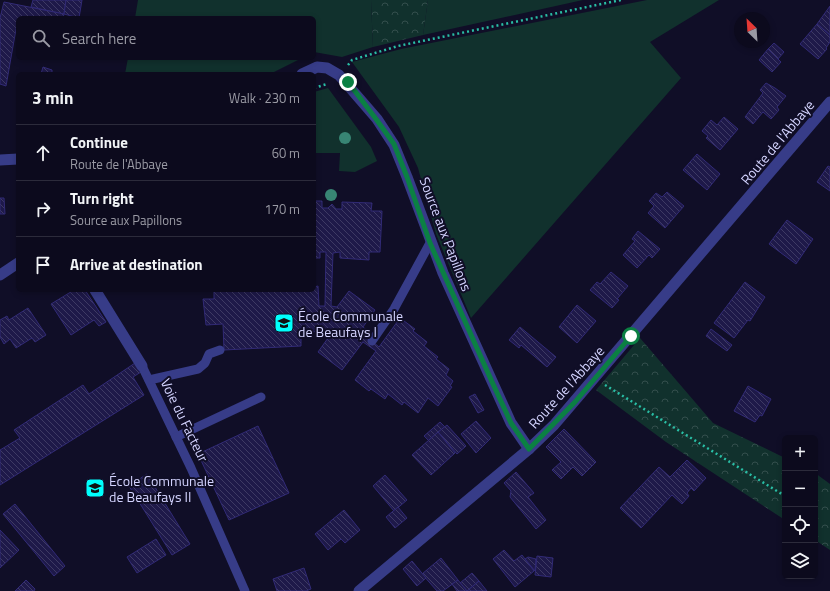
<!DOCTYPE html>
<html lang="en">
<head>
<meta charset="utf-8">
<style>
	:root { --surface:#0c0a1d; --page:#1a182a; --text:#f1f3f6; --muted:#9a9aa4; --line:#2c2b3b }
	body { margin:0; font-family:"Titillium Web",sans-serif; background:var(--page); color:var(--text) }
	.controls { position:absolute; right:12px; bottom:12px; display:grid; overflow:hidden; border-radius:6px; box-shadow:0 2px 6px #0003 }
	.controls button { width:36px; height:36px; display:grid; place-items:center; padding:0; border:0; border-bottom:1px solid var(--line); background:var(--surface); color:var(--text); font:20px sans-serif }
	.compass { position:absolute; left:734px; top:12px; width:36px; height:36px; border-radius:50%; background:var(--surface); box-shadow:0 2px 6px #0003; rotate:335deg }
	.stop { position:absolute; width:12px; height:12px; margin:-9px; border:3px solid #0b8043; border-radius:50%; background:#fff }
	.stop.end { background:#0b8043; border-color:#fff; box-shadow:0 1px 4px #0008 }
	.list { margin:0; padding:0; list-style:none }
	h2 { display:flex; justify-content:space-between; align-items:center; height:52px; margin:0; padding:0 16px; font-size:17px }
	h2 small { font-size:13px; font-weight:400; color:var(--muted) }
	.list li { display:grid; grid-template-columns:26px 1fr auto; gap:12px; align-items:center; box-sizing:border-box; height:56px; padding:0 16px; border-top:1px solid var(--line) }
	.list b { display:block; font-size:15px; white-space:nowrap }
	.list p { margin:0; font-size:13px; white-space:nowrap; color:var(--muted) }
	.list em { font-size:13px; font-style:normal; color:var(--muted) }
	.icon { flex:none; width:22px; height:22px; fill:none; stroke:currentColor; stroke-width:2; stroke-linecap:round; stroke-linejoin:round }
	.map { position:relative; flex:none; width:830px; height:591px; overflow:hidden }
	.search { position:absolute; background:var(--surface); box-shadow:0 2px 6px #0003; left:16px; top:16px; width:300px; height:44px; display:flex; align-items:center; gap:10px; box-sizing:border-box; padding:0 14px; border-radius:6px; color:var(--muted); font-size:15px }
	.panel { position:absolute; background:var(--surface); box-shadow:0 2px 6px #0003; left:16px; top:72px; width:300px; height:220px; border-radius:6px }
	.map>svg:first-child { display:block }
</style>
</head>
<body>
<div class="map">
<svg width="830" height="591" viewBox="0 0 830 591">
	<defs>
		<pattern id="forest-crowns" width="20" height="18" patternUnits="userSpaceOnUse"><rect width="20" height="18" fill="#11312d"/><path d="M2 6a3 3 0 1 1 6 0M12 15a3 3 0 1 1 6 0" fill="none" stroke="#334e4c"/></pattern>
		<pattern id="building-back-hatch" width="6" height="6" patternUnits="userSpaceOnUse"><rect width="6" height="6" fill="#1e1949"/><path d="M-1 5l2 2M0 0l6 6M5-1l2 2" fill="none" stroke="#3e3a64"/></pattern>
	</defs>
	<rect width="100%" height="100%" fill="#100e27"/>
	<g fill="#11312d">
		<polygon points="138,0 371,0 373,47 342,57 314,52 314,18 135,18"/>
		<polygon points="428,0 583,0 423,35"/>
		<polygon points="647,0 719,0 650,42 681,78 471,318 436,234 418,168 399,127 352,62 401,49"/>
		<polygon points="128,58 302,58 270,74 125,74"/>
		<polygon points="328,88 371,147 377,161 355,172 339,171 340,153 314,153 314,92"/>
	</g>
	<g fill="url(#forest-crowns)">
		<polygon points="371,0 428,0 423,35 373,47"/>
		<polygon points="640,338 713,423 785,458 785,520 666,442 596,390"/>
		<polygon points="815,473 830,484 830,550 815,540"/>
	</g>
	<g fill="url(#building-back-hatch)" stroke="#312a76">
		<polygon points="33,0 66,0 64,14 31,7"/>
		<polygon points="66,0 82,0 79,18 64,14"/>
		<polygon points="4,2 64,14 63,18 18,18 6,86 0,84 0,18"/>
		<polygon points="830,6 830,35 817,24"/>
		<polygon points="817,24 830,35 830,42 826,48 827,49 818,59 800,44"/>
		<polygon points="774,43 784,52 778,59 768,49"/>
		<polygon points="768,49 781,62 772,72 759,60"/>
		<polygon points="43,67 52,70 52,74 41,74"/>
		<polygon points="766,83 775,88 786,96 777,107 779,110 771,119 763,112 753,124 745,117 763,93 760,90"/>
		<polygon points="724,117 738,129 720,150 706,138 708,136 702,131 711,120 717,125"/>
		<polygon points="697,154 720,174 707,190 683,170"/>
		<polygon points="828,166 830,167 830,191 817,182"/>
		<polygon points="667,192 684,206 665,228 648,213 654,206 649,201 656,193 662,197"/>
		<polygon points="0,198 4,198 5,214 0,214"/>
		<polygon points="314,201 322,201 322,208 328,208 332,204 336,209 342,209 342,202 372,203 371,211 382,211 380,252 369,252 369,260 340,258 340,252 333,253 331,306 337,307 349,291 375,310 363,327 370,333 367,337 379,347 400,318 415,329 413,331 427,342 424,346 438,357 436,359 449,369 446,375 453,381 450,386 452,387 438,406 428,398 418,413 404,402 402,405 388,394 385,399 371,389 369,391 355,380 376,351 363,342 342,370 318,352 328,338 321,331 301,333 301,346 224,350 223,324 206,325 203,299 214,299 214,291 314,290 314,287 318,286 319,306 325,306 326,252 320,252 320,258 314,258"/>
		<polygon points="787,220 813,239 796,264 769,244"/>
		<polygon points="638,231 660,249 652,258 649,255 637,268 623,255 635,241 632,239"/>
		<polygon points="611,272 628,286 617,299 619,300 612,308 590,290 597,282 600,284"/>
		<polygon points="745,282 765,297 750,321 748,320 734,338 714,323"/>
		<polygon points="74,290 85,290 106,322 99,326 94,320 71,335 51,304"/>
		<polygon points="577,305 596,321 577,343 559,327"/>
		<polygon points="28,308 46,335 35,342 32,338 16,348 10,339 4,344 0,337 0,320 7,316 9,320"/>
		<polygon points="520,327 556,357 547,367 521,345 519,348 509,340"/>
		<polygon points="711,329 732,345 727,351 706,336"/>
		<polygon points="135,363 141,372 133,377 144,395 0,485 0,450 20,438 14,430 83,385 89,394"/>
		<polygon points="748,386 771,399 762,416 760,415 755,422 734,411"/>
		<polygon points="475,394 484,410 478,413 469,397"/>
		<polygon points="476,421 491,438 476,453 461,434"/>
		<polygon points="440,422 445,427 429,441 424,436"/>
		<polygon points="447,425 466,446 457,454 438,432"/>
		<polygon points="258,426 289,493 229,520 198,454"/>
		<polygon points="564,429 596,462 582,476 573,467 561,479 552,470 561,462 546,447"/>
		<polygon points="438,432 455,453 431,475 412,455"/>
		<polygon points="687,460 706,478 694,491 691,488 687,493 689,496 682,504 672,495 641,528 620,508 659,467 670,477"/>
		<polygon points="516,472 534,493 528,497 546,520 536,529 510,497 511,491 504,483"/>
		<polygon points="147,474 190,544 172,555 129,486"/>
		<polygon points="385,475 407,500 394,511 373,486"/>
		<polygon points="15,504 65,566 54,576 3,514"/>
		<polygon points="398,507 407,518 395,528 386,517"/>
		<polygon points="344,510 360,530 345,543 341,539 328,550 315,534"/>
		<polygon points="0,530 19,550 0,568"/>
		<polygon points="156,539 166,555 137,573 127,557"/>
		<polygon points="504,550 514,561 522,555 534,571 515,587 493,559"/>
		<polygon points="537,556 553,558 551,577 535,575"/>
		<polygon points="528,557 536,559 535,571 525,559"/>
		<polygon points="441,558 458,580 443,591 437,591 422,574"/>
		<polygon points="412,561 426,578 417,586 403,569"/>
		<polygon points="304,568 311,589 306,591 277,591 273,579"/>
		<polygon points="472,573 479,581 467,591 460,583"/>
		<polygon points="26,580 35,589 34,591 15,591"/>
		<polygon points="458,580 467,591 457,591 452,584"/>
		<polygon points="479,581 487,591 466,591 467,591"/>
	</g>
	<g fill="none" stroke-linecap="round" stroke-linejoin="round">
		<g stroke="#29bea5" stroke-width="2.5" stroke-dasharray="2 3" stroke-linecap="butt">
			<polyline points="348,65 352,60 398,46 621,0"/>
			<polyline points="314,88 327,84"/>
			<polyline points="605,385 785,496"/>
		</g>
		<g stroke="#373c88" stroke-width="9">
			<polyline points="372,341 394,309 430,243"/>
			<polyline points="142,366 191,468 245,591"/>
			<polyline points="149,380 198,369 205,363 209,354 220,350"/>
			<polyline points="176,437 261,397"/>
		</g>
		<g stroke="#373c88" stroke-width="11">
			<polyline points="302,74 317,67 327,68 339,75 377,119 394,145 407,177 443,273 511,423 529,449"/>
			<polyline points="0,160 18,159"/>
			<polyline points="0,275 18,263"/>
			<polyline points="95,290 142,366"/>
			<polyline points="359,591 529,449 554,425 830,102"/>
		</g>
	</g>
	<g fill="#388574">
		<circle cx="345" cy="138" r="6"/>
		<circle cx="331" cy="195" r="6"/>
	</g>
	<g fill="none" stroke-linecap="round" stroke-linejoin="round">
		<polyline stroke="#0b8043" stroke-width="5" points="348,82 376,119 394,144 407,177 430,243 493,384 511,423 529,449 575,402 631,336"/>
	</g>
	<defs>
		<g id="school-square" transform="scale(1)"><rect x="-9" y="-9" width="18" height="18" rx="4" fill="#00fffd" stroke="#100e27"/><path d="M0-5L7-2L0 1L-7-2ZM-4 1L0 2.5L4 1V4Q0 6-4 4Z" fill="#111"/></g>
	</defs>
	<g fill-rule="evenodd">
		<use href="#school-square" x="284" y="323"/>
		<use href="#school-square" x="95" y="488"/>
	</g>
	<g text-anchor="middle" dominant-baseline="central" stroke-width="4" stroke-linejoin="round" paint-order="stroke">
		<g font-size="14" fill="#d4d4ff" stroke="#100e27">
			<text transform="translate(777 142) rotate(-50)">Route de l'Abbaye</text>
			<text transform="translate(446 234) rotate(69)">Source aux Papillons</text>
			<text transform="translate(566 387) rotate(-48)">Route de l'Abbaye</text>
			<text transform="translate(185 420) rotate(64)">Voie du Facteur</text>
		</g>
		<g font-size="14" fill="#d4d4ff" stroke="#100e27" text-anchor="start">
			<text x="298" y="315">École Communale<tspan x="298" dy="16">de Beaufays I</tspan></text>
			<text x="109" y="480">École Communale<tspan x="109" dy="16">de Beaufays II</tspan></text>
		</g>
	</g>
</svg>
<div class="controls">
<button>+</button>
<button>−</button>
<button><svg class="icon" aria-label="locate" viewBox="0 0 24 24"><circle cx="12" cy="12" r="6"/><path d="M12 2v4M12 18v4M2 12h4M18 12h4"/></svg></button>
<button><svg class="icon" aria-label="layers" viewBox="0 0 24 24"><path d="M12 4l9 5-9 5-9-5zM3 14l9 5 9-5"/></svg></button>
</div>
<svg class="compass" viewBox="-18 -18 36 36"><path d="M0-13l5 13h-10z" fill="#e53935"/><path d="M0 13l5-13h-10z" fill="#9a9aa4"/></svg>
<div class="stop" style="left:631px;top:336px"></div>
<div class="stop end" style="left:348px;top:82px"></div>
<div class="search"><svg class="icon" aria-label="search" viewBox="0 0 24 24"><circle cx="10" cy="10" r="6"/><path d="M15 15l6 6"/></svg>Search here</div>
<section class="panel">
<h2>3 min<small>Walk · 230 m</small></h2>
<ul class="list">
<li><svg class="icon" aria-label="ahead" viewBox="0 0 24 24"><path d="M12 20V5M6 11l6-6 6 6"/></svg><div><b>Continue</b><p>Route de l'Abbaye</p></div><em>60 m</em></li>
<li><svg class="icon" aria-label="right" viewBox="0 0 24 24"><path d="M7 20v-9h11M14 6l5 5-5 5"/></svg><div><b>Turn right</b><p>Source aux Papillons</p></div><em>170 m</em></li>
<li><svg class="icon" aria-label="arrive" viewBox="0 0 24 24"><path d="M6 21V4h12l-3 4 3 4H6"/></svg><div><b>Arrive at destination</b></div></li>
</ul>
</section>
</div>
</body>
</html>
